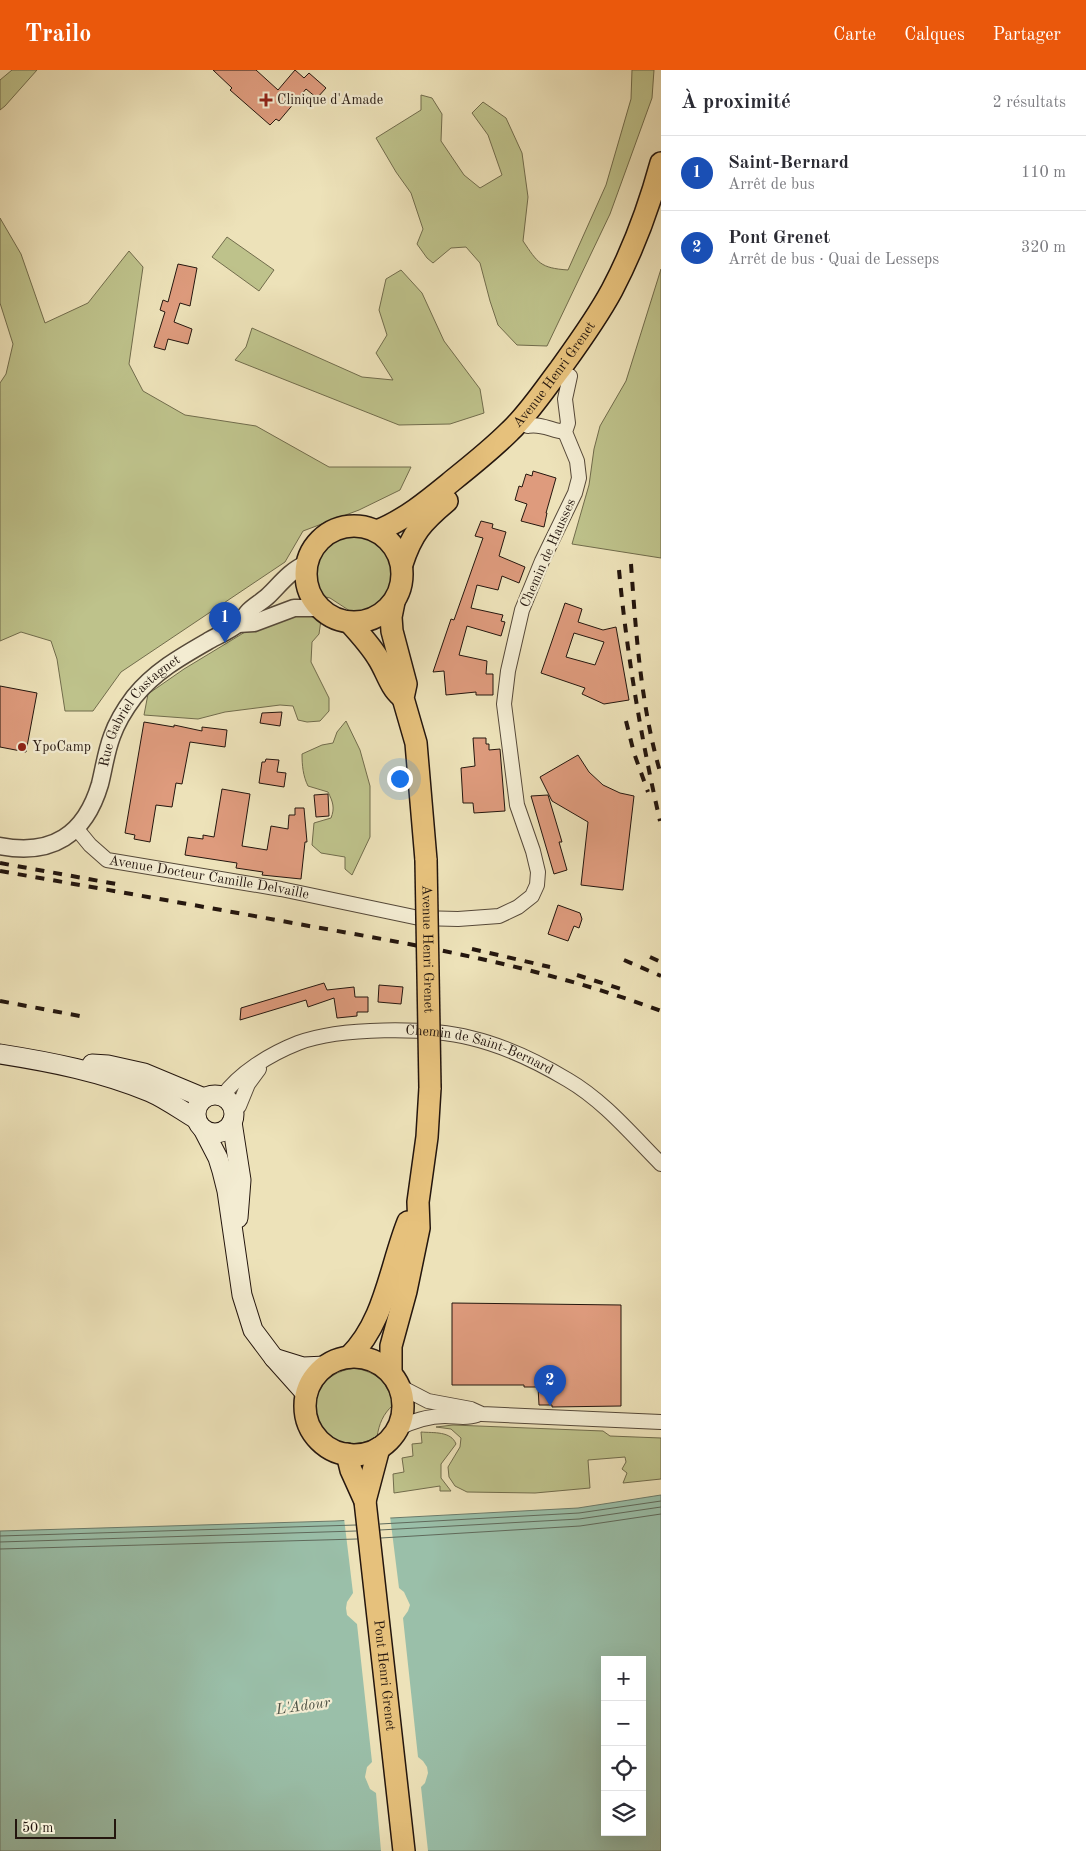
<!DOCTYPE html>
<html lang="fr">
<head>
<meta charset="utf-8">
<style>
	:root { --surface:#fff; --page:#f7f7f7; --text:#2b2b33; --muted:#7c7c81; --line:#e1e1e2; --accent:#ea580c }
	body { margin:0; font-family:"Old Standard TT",serif; background:var(--page); color:var(--text) }
	.controls { position:absolute; right:15px; bottom:15px; display:grid; overflow:hidden; border-radius:0px; box-shadow:0 5px 20px #0002 }
	.controls button { width:45px; height:45px; display:grid; place-items:center; padding:0; border:0; border-bottom:1px solid var(--line); background:var(--surface); color:var(--text); font:25px sans-serif }
	.scale { position:absolute; left:15px; bottom:12px; width:101px; box-sizing:border-box; padding-left:5px; border:2px solid #24160e; border-top:0; font-size:14px; line-height:18px; white-space:nowrap; color:#24160e; -webkit-text-stroke:4px #f3ecd2; paint-order:stroke }
	.you { position:absolute; left:399px; top:708px; width:18px; height:18px; margin:-12px; border:4px solid #fff; border-radius:50%; background:#1a73e8; box-shadow:0 0 0 8px #1a73e833 }
	.badge { display:grid; place-items:center; width:32px; height:32px; border-radius:50%; background:var(--accent); color:#fff; font-size:16px; font-weight:700 }
	.pin { position:absolute; translate:-50% -41px; filter:drop-shadow(0 1px 2px #0008) }
	.pin::after { content:''; position:absolute; top:26px; width:18px; height:15px; background:inherit; clip-path:polygon(0 0,100% 0,50% 100%) }
	.list { margin:0; padding:0; list-style:none }
	h2 { display:flex; justify-content:space-between; align-items:center; height:65px; margin:0; padding:0 20px; font-size:21px }
	h2 small { font-size:16px; font-weight:400; color:var(--muted) }
	.list li { display:grid; grid-template-columns:32px 1fr auto; gap:15px; align-items:center; box-sizing:border-box; height:75px; padding:0 20px; border-top:1px solid var(--line) }
	.list b { display:block; font-size:19px; white-space:nowrap }
	.list p { margin:0; font-size:16px; white-space:nowrap; color:var(--muted) }
	.list em { font-size:16px; font-style:normal; color:var(--muted) }
	.icon { flex:none; width:28px; height:28px; fill:none; stroke:currentColor; stroke-width:2; stroke-linecap:round; stroke-linejoin:round }
	.map { position:relative; flex:none; width:661px; height:1781px; overflow:hidden }
	header { display:flex; align-items:center; gap:30px; box-sizing:border-box; height:70px; padding:0 25px; background:var(--accent); color:#fff }
	header strong { font-size:24px }
	nav { display:flex; gap:28px; margin-inline-start:auto; font-size:18px }
	main { display:flex }
	aside { flex:1; background:var(--surface) }
	.map>svg:first-child { display:block }
</style>
</head>
<body>
<header>
<strong>Trailo</strong>
<nav><a>Carte</a><a>Calques</a><a>Partager</a></nav>
</header>
<main>
<div class="map">
<svg width="661" height="1781" viewBox="0 0 661 1781">
	<rect width="100%" height="100%" fill="#ede2b9"/>
	<filter id="stains"><feTurbulence type="fractalNoise" baseFrequency=".004" numOctaves="4"/><feColorMatrix values="0 0 0 0 .2 0 0 0 0 .09 0 0 0 0 .02 0 0 0 .5 -.17"/></filter>
	<radialGradient id="worn" r=".72"><stop offset=".6" stop-color="#630" stop-opacity="0"/><stop offset="1" stop-color="#630" stop-opacity=".3"/></radialGradient>
	<g fill="#bec28b" stroke="#716c4c">
		<polygon points="12,0 37,0 5,36 0,40 0,10"/>
		<path d="M632,0H654L652,28L610,144L547,276L517,275L498,255L490,231L480,193L466,177L451,178L433,193L427,188L417,174L423,159L411,123L396,102L376,68L421,40V25L432,28L442,44L441,71L464,105L480,118L502,105L488,65L472,43L483,32L506,48L522,83L528,127L523,171C538,193 540,198 568,200L606,115L631,29Z"/>
		<polygon points="0,148 21,184 45,253 88,233 129,181 143,197 129,294 143,321 185,345 256,356 329,397 411,397 400,420 359,440 303,461 285,492 121,602 93,641 65,641 57,589 51,571 21,562 0,571 0,313 6,304 13,274 0,233"/>
		<polygon points="227,167 274,200 259,221 212,187"/>
		<polygon points="661,199 661,488 572,474 589,415 594,379 600,356 626,311"/>
		<polygon points="401,200 422,223 444,271 480,319 484,343 450,354 399,355 235,290 246,277 252,258 362,307 393,310 376,283 387,265 379,240 386,209"/>
		<path d="M348,464C357,464 366,464 374,470C396,484 400,521 375,536C368,540 361,541 353,543L330,528L321,526C319,522 315,517 314,512C309,487 327,471 348,464Z"/>
		<polygon points="291,544 314,545 321,550 319,564 312,572 311,592 329,628 329,641 320,651 307,652 298,650 293,636 280,635 225,642 198,649 144,645 148,624 184,599 250,559"/>
		<path d="M346,651L360,680L370,716V767L352,805L345,799V787L321,783L312,775L314,753L331,748C335,738 333,732 328,722L308,716C303,706 302,695 302,684L322,675L333,673L337,662Z"/>
		<path d="M355,1298C378,1303 388,1312 393,1335C383,1344 379,1354 377,1367C316,1399 287,1307 355,1298Z"/>
		<polygon points="453,1355 603,1361 610,1366 661,1368 661,1409 623,1413 627,1403 622,1399 626,1392 625,1387 588,1390 590,1418 535,1423 467,1422 455,1416 449,1407 448,1397 460,1377 461,1368 451,1359 436,1357"/>
		<path d="M421,1362C434,1363 451,1361 456,1374L441,1394V1408L451,1421H440V1416L394,1423L393,1404L404,1402L402,1388L413,1386L412,1374L422,1373Z"/>
	</g>
	<path fill="#9abfa9" stroke="#6b7b6b" fill-rule="evenodd" d="M661,1425V1781H0V1461L335,1451L578,1438ZM605,1590H642V1762H605Z"/>
	<polygon fill="#ede2b9" points="390,1446 399,1518 404,1522 410,1535 408,1541 403,1548 418,1687 423,1691 427,1697 428,1703 425,1713 421,1717 428,1781 381,1781 376,1723 370,1719 365,1707 367,1697 372,1692 357,1554 347,1545 346,1538 347,1532 353,1523 344,1448"/>
	<g fill="none" stroke-linecap="round" stroke-linejoin="round">
		<g stroke="#5f6a5c" stroke-width="1">
			<polyline points="380,1454 579,1443 661,1431"/>
			<polyline points="380,1460 579,1449 661,1437"/>
			<polyline points="0,1466 356,1455"/>
			<polyline points="381,1468 580,1456 661,1444"/>
			<polyline points="0,1472 356,1461"/>
			<polyline points="0,1479 357,1469"/>
		</g>
	</g>
	<g fill="#de9b7d" stroke="#24160e" fill-rule="evenodd">
		<polygon points="213,0 256,0 278,20 295,0 304,8 309,3 326,18 317,28 306,19 279,51 276,49 270,55 230,20 232,18"/>
		<polygon points="178,194 197,198 190,236 180,233 174,252 192,259 188,274 168,269 165,280 154,277 165,242 160,240 163,230 168,232"/>
		<polygon points="533,401 556,408 546,443 547,443 544,457 521,451 527,434 515,430 519,416 522,417 526,404 532,406"/>
		<polygon points="481,451 493,454 492,458 506,462 499,486 525,497 519,513 502,506 498,520 477,515 471,538 503,545 501,551 505,552 501,566 467,556 459,585 487,591 486,604 493,604 493,625 476,625 476,622 446,625 444,601 433,602 451,549 454,550 483,468 475,466"/>
		<path d="M565,533L582,539L578,552L603,560L616,557L629,630L604,634L582,624L585,618L541,603ZM574,563L604,572L595,595L566,587Z"/>
		<polygon points="0,616 37,623 26,682 0,677"/>
		<polygon points="282,642 280,656 260,653 262,643"/>
		<polygon points="144,652 174,657 174,655 202,661 202,657 227,660 225,677 190,672 182,714 176,713 172,737 156,735 150,772 134,769 135,765 125,763"/>
		<polygon points="473,668 486,668 486,674 489,674 489,680 500,679 505,741 474,743 473,733 463,733 461,698 475,696"/>
		<polygon points="578,685 589,702 603,715 620,723 634,726 623,820 581,815 588,752 552,731 540,707"/>
		<polygon points="266,689 279,690 277,702 286,703 284,717 259,713 262,692 265,692"/>
		<polygon points="222,719 250,724 242,776 267,780 271,756 288,759 289,745 295,745 295,738 304,738 307,772 305,772 301,809 262,805 263,802 236,798 237,793 185,785 188,767 203,769 203,765 214,767"/>
		<polygon points="328,724 329,746 316,747 314,725"/>
		<polygon points="548,725 562,772 559,772 567,800 554,804 531,726"/>
		<polygon points="558,835 580,843 582,849 579,858 574,856 568,871 548,864"/>
		<polygon points="324,913 327,920 354,917 355,927 368,927 368,942 357,942 357,946 337,948 334,928 308,937 306,930 240,950 241,938"/>
		<polygon points="379,915 403,917 401,934 378,932"/>
		<polygon points="452,1233 621,1235 621,1336 552,1337 552,1335 539,1335 538,1317 524,1317 524,1315 452,1315"/>
	</g>
	<g fill="none" stroke-linecap="round" stroke-linejoin="round">
		<g stroke="#564939" stroke-width="16">
			<g id="minor">
				<path d="M528,356C542,353 552,361 565,362"/>
				<path id="s1" d="M76,758L90,775L107,790L281,819L419,848L458,849L499,846L518,837L532,826L537,815L538,802L533,781L517,735L504,634L508,601L522,540L542,491L575,423L579,408L577,391L565,362L568,353L565,329L570,306"/>
				<path id="s2" d="M222,1027C239,1003 270,984 298,973C340,957 428,957 471,968C505,976 538,992 568,1010C604,1031 632,1065 661,1094"/>
				<polyline points="233,1043 239,1036 248,1014 259,999"/>
				<polyline points="399,1316 428,1331 471,1339 482,1344 661,1352"/>
				<path d="M397,1359C413,1351 427,1346 445,1346C456,1346 466,1349 477,1345"/>
			</g>
		</g>
		<g stroke="#564939" stroke-width="19">
			<g id="tertiary">
				<polyline points="238,554 254,553 294,538 319,538"/>
				<path id="s3" d="M0,776C52,786 85,765 100,714C104,698 106,682 112,666C117,652 125,639 134,627C155,601 182,586 210,570C219,565 231,560 239,553C243,550 245,545 249,541C255,535 263,531 269,525C281,513 291,500 306,494"/>
			</g>
		</g>
		<g stroke="#24160e" stroke-width="21">
			<g id="secondary">
				<path d="M0,984C51,992 102,1002 150,1022C166,1029 181,1040 196,1049"/>
				<polyline points="92,994 108,995 144,1003 204,1028"/>
				<circle cx="215" cy="1044" r="19"/>
				<polyline points="232,1052 241,1110 238,1148"/>
				<polyline points="203,1059 218,1088 222,1101 227,1121 242,1225 253,1260 274,1288 307,1325"/>
				<polyline points="274,1288 303,1297 326,1296"/>
			</g>
		</g>
		<g stroke="#24160e" stroke-width="24">
			<g id="primary">
				<circle cx="354" cy="504" r="48"/>
				<path id="s4" d="M377,461C405,450 430,429 452,411C472,395 492,379 510,361C529,343 544,320 560,299C578,274 597,248 612,220C633,180 649,137 661,93"/>
				<path d="M402,494C412,463 422,452 447,431"/>
				<polyline points="394,532 391,547 392,561 406,614 403,628 416,673 426,790"/>
				<path d="M350,553C360,564 370,575 378,588C386,600 390,617 401,626"/>
				<path d="M349,1287C385,1252 390,1197 408,1152"/>
				<circle cx="354" cy="1336" r="49"/>
				<polyline points="391,1303 391,1276 406,1221 419,1158 418,1132 427,1067 430,1018"/>
				<path id="s5" d="M347,1384L351,1400L365,1431L404,1781"/>
				<polyline points="365,1431 379,1378"/>
			</g>
		</g>
		<use href="#minor" stroke="#f3ecd2" stroke-width="14"/>
		<use href="#tertiary" stroke="#f3ecd2" stroke-width="16"/>
		<use href="#secondary" stroke="#f3ecd2" stroke-width="19"/>
		<use href="#primary" stroke="#e6c17c" stroke-width="21"/>
		<g stroke="#24160e" stroke-width="4" stroke-dasharray="9 9" stroke-linecap="butt">
			<path d="M631,494C636,564 641,638 661,705"/>
			<path d="M619,500C627,585 641,668 660,751"/>
			<polyline points="626,651 634,683 648,722"/>
			<polyline points="0,793 116,814"/>
			<path d="M0,801C103,819 206,837 309,856C429,877 546,898 661,941"/>
			<polyline points="472,879 550,897"/>
			<polyline points="650,887 661,892"/>
			<polyline points="624,890 661,906"/>
			<polyline points="577,905 624,920"/>
			<polyline points="0,931 80,946"/>
		</g>
		<g stroke="#24160e" stroke-width="24" stroke-linecap="butt">
			<g id="primary-bridge">
				<path id="s6" d="M426,790L430,1018"/>
			</g>
		</g>
		<use href="#primary-bridge" stroke="#e6c17c" stroke-width="21"/>
	</g>
	<g fill="#8f2418" stroke="#f3ecd2" stroke-width="2">
		<path d="M263.5 22.5h5v5h5v5h-5v5h-5v-5h-5v-5h5z"/>
		<circle cx="22" cy="677" r="5"/>
	</g>
	<g text-anchor="middle" dominant-baseline="central" stroke-width="4.5" stroke-linejoin="round" paint-order="stroke">
		<g font-size="14" fill="#24160e" stroke="#f3ecd2" text-anchor="start">
			<text x="277" y="30">Clinique d'Amade</text>
			<text x="32" y="677">YpoCamp</text>
		</g>
		<g font-size="14" fill="#24160e" stroke="#f3ecd2">
			<text stroke="none"><textPath href="#s4" startOffset="239">Avenue Henri Grenet</textPath></text>
			<text transform="translate(548 483) rotate(-66)">Chemin de Hausses</text>
			<text stroke="none"><textPath href="#s3" startOffset="218">Rue Gabriel Castagnet</textPath></text>
			<text stroke="none"><textPath href="#s1" startOffset="148">Avenue Docteur Camille Delvaille</textPath></text>
			<text stroke="none"><textPath href="#s6" startOffset="89">Avenue Henri Grenet</textPath></text>
			<text stroke="none"><textPath href="#s2" startOffset="280">Chemin de Saint-Bernard</textPath></text>
			<text stroke="none"><textPath href="#s5" startOffset="226">Pont Henri Grenet</textPath></text>
		</g>
		<g font-size="15" font-style="italic" fill="#4d5144" stroke="#f3ecd2">
			<text transform="translate(303 1637) rotate(-8)">L'Adour</text>
		</g>
	</g>
	<rect width="100%" height="100%" filter="url(#stains)"/>
	<rect width="100%" height="100%" fill="url(#worn)"/>
</svg>
<div class="controls">
<button>+</button>
<button>−</button>
<button><svg class="icon" aria-label="locate" viewBox="0 0 24 24"><circle cx="12" cy="12" r="6"/><path d="M12 2v4M12 18v4M2 12h4M18 12h4"/></svg></button>
<button><svg class="icon" aria-label="layers" viewBox="0 0 24 24"><path d="M12 4l9 5-9 5-9-5zM3 14l9 5 9-5"/></svg></button>
</div>
<div class="scale">50 m</div>
<div class="you"></div>
<div class="pin badge" style="left:225px;top:573px;background:#1a4fb4">1</div>
<div class="pin badge" style="left:550px;top:1336px;background:#1a4fb4">2</div>
</div>
<aside>
<h2>À proximité<small>2 résultats</small></h2>
<ul class="list">
<li><span class="badge" style="background:#1a4fb4">1</span><div><b>Saint-Bernard</b><p>Arrêt de bus</p></div><em>110 m</em></li>
<li><span class="badge" style="background:#1a4fb4">2</span><div><b>Pont Grenet</b><p>Arrêt de bus · Quai de Lesseps</p></div><em>320 m</em></li>
</ul>
</aside>
</main>
</body>
</html>
